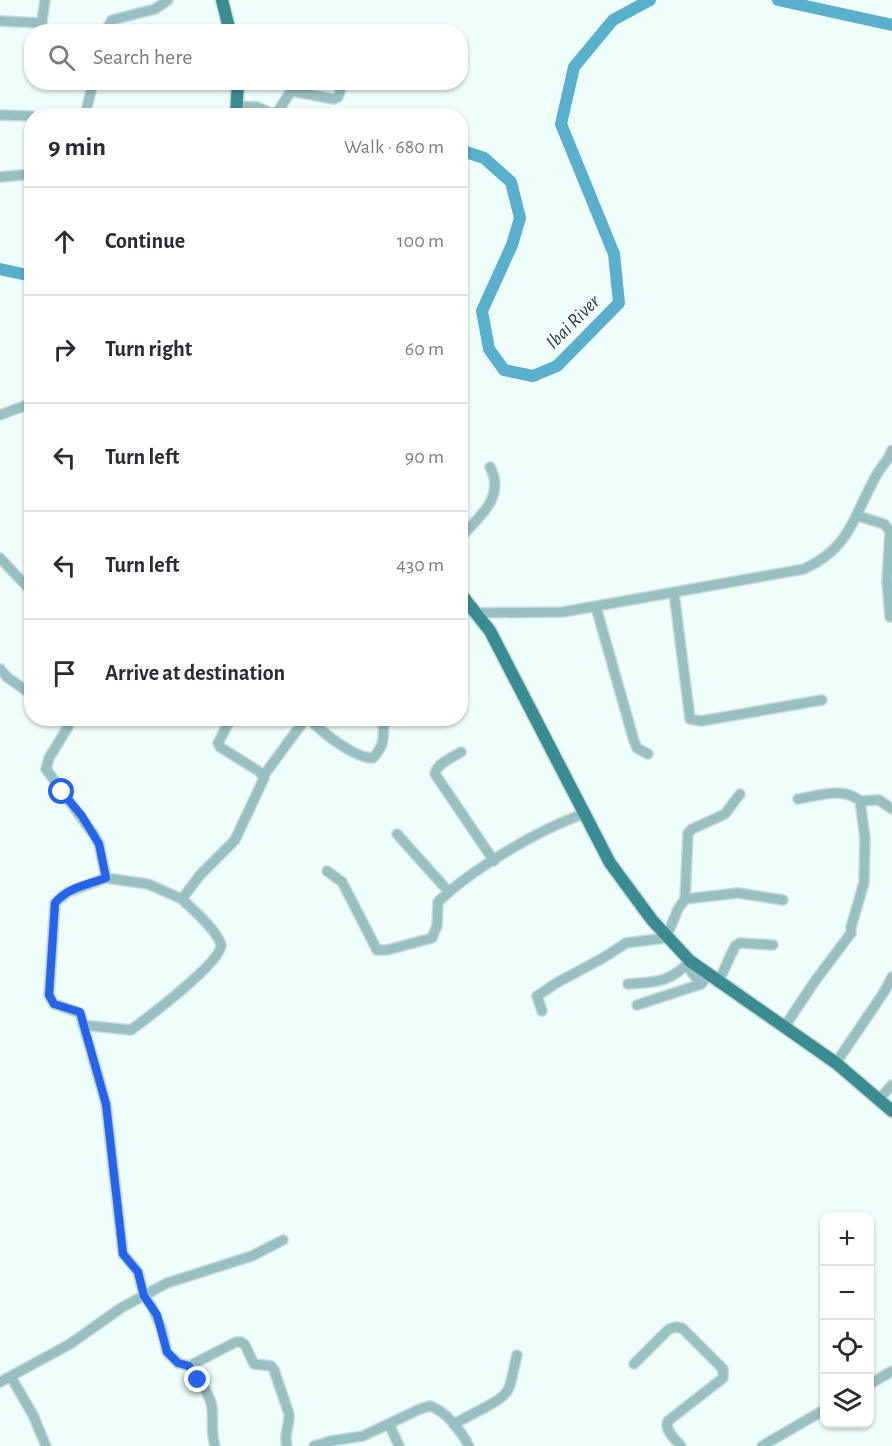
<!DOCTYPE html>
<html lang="en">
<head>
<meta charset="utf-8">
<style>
	:root { --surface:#fff; --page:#f2f2f3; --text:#2b2b33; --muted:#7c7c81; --line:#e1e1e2 }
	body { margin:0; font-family:"Alegreya Sans",sans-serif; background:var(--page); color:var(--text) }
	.controls { position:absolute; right:18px; bottom:18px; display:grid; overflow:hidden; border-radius:12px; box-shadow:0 2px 4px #0004 }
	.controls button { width:54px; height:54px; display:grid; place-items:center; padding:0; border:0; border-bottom:2px solid var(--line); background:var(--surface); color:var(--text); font:30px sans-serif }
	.stop { position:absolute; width:18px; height:18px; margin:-14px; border:4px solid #2563eb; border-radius:50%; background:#fff }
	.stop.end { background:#2563eb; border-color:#fff; box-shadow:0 2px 6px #0008 }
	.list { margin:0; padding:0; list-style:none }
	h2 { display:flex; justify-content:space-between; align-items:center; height:78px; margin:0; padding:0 24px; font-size:26px }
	h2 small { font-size:20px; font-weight:400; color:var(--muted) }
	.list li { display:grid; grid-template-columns:39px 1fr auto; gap:18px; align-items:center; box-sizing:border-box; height:108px; padding:0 24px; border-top:2px solid var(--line) }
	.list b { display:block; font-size:22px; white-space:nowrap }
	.list em { font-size:20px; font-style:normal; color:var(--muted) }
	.icon { flex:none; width:33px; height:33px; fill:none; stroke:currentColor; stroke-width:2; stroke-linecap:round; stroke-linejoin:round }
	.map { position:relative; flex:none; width:892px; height:1446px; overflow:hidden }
	.search { position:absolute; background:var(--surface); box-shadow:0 2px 4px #0004; left:24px; top:24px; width:444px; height:66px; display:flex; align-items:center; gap:15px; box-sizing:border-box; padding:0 21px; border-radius:24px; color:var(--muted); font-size:22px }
	.panel { position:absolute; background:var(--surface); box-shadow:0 2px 4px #0004; left:24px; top:108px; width:444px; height:618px; border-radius:24px }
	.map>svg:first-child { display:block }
</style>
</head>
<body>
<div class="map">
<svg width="892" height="1446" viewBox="0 0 892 1446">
	<rect width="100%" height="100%" fill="#eefefb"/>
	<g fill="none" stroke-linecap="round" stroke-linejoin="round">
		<g stroke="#5aafcc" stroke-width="12">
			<polyline points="778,0 892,25"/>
			<polyline points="460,150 484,158 511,182 520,218 512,245 482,311 489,349 504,370 533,376 557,366 619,303 614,254 561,124 574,67 613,20 650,0"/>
			<polyline points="0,269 32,276"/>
		</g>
		<g stroke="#cbdbd8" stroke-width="12">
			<g id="minor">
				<polyline points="0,21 42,23"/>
				<polyline points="43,32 41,27 45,0"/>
				<polyline points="105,32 112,20 155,9 168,0"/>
				<polyline points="237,106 257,107 271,113 277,113 291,91 334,99 338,97 343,82"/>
				<polyline points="0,115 32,116"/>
				<polyline points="85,116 93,82"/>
				<polyline points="0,177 32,174"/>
				<polyline points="0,415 32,403"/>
				<polyline points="858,516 884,524 890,531 887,582 890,617"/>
				<path d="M460,538C479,517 506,497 490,467"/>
				<polyline points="0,558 32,592"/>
				<polyline points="674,593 690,719 701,721 822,700"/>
				<polyline points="596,607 634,741 637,748 648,754"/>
				<path d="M477,613L563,612L804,569C852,547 854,514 877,474C882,465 889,460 892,450"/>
				<polyline points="0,669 7,677 32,695"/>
				<polyline points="65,718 69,723 68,727 49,758 46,769 94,835 99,844 106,878 148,884 182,899 200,875 235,840 264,778 260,772 220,747 218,743 231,718"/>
				<path d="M309,718C321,732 354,758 373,758C385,745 384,736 383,718"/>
				<path d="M461,752C452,758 437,763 435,774L494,861"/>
				<polyline points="264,775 306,718"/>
				<polyline points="860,801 879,800 892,809"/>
				<polyline points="397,834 449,892"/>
				<path d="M327,871L342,882L377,950H387L432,938L437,926L438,902C472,869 538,830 583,814"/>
				<path d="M106,878L68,892L55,903L49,995L54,1004L80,1013L106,1104L123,1254L138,1272L144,1296L152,1307L161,1327L167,1352L178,1363L189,1366C197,1378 210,1393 212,1408C213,1421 211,1433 215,1446"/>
				<polyline points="685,899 688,833 692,829 725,814 740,794"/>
				<polyline points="686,965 701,984"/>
				<polyline points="718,983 735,946 740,943 773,945"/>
				<path d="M628,984C655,982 670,983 690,961"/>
				<polyline points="637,1005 701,984 709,975"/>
				<polyline points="542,1011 537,996 558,982 603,958 626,943 666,938 678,909 685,899 738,893 783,900"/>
				<path d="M83,1025L131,1030C146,1019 223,961 221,945C218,931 193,910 182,899"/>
				<path d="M785,1026L815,981L851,933V927L864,883L865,838L860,801C843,786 818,796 798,799"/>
				<polyline points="836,1063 884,992 892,977"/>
				<polyline points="879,1099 892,1085"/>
				<path d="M634,1364L669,1329L676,1327L682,1328L723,1369V1378L668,1421C664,1430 675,1439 681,1446"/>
				<path d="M189,1366L236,1342H241L245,1345L254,1364L271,1366L274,1370L289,1414C290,1426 283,1434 287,1446"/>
				<polyline points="11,1377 33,1415 46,1446"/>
				<polyline points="0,1382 70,1344 121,1308 167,1283 252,1256 283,1240"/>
				<polyline points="870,1384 892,1371"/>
				<polyline points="389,1424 399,1446"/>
				<path d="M454,1425C467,1414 503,1403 509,1388C513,1377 514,1365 517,1355"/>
				<path d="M314,1446L331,1441L363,1436L420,1409L430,1406C446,1411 461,1431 469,1446"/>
				<polyline points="762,1446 824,1410"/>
			</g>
		</g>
		<g stroke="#cbdbd8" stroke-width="15">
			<g id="major">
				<polyline points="222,0 230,32"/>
				<polyline points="236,116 238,82"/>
				<polyline points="460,593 490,631 610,863 652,920 690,961 836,1063 892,1111"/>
			</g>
		</g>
		<use href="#minor" stroke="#98bfc2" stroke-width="9"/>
		<use href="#major" stroke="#3a8b92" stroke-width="12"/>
	</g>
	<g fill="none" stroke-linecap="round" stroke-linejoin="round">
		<path stroke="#2563eb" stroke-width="8" d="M62,792L82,816L99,844L106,878C89,884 66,888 55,903L49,995L54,1004L80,1012L106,1104L123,1254L138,1272L144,1296L157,1315L167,1352L178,1363L189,1366L198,1380"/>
	</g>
	<g text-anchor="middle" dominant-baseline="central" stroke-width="5" stroke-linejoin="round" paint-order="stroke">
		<g font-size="20" font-style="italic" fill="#1a404e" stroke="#fff">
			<text transform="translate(573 322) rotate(-45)">Ibai River</text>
		</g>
	</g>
</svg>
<div class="controls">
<button>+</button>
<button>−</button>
<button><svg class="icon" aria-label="locate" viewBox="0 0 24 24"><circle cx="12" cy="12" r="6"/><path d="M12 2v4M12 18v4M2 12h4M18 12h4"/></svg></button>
<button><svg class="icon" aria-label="layers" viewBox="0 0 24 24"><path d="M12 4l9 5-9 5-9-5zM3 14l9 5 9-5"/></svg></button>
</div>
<div class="stop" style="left:62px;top:792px"></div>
<div class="stop end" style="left:198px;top:1380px"></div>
<div class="search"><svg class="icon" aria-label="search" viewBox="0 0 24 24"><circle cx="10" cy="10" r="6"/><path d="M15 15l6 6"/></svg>Search here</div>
<section class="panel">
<h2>9 min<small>Walk · 680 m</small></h2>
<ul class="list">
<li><svg class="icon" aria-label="ahead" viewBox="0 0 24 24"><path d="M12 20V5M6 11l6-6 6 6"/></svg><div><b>Continue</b></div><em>100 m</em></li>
<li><svg class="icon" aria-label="right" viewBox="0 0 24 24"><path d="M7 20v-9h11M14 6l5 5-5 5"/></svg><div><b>Turn right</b></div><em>60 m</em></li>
<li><svg class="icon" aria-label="left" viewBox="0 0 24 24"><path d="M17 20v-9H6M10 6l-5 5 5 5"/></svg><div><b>Turn left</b></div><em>90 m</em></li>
<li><svg class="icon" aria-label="left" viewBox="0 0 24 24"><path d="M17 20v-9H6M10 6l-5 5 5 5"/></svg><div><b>Turn left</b></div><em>430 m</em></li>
<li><svg class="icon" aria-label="arrive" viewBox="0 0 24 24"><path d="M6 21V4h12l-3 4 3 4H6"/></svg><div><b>Arrive at destination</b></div></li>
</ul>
</section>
</div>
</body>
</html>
